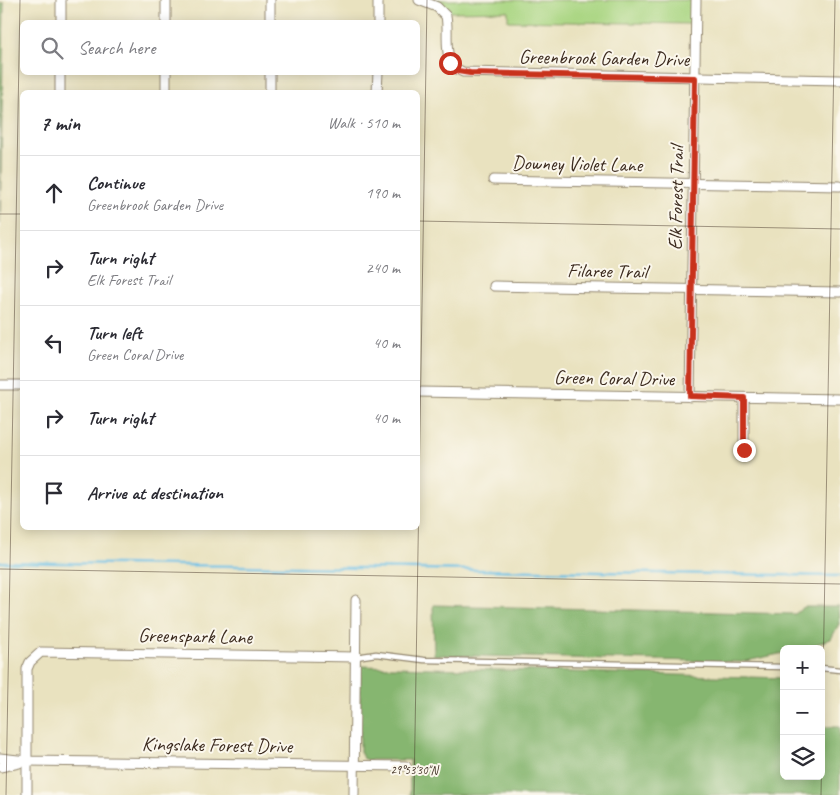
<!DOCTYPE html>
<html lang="en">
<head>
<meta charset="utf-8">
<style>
	:root { --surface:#fff; --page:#f7f7f7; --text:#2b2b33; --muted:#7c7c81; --line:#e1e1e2 }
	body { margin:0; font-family:Caveat,sans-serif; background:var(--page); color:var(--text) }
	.controls { position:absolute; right:15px; bottom:15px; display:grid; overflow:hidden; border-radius:8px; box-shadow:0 2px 12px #0003 }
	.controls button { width:45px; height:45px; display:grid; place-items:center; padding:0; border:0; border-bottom:1px solid var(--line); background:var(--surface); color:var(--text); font:25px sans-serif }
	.stop { position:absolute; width:15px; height:15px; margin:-11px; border:4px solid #c8321e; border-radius:50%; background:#fff }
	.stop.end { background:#c8321e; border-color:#fff; box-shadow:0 1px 5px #0008 }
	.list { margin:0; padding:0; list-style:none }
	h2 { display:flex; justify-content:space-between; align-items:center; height:65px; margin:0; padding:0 20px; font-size:21px }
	h2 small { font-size:16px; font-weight:400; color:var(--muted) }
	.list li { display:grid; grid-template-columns:32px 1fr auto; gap:15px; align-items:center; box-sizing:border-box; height:75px; padding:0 20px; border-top:1px solid var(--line) }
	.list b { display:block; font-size:19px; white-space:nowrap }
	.list p { margin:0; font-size:16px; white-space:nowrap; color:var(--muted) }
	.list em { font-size:16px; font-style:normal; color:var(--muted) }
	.icon { flex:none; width:28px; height:28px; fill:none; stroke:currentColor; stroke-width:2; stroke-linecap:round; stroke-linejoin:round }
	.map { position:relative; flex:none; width:840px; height:795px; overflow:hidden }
	.search { position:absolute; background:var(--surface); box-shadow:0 2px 12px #0003; left:20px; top:20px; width:400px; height:55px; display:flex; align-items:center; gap:12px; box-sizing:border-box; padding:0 18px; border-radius:8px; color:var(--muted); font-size:19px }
	.panel { position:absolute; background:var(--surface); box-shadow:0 2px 12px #0003; left:20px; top:90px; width:400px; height:440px; border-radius:8px }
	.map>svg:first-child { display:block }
</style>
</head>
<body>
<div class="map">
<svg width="840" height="795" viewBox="0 0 840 795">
	<rect width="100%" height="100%" fill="#fbf7ec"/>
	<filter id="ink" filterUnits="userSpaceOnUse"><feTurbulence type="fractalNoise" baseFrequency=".02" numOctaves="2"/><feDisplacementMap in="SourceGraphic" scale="10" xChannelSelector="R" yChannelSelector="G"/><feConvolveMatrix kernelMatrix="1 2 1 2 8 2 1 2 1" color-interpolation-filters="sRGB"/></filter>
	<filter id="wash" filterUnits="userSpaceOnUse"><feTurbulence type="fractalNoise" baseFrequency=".0096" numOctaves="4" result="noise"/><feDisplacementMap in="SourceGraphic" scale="20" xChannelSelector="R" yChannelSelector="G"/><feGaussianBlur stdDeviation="1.12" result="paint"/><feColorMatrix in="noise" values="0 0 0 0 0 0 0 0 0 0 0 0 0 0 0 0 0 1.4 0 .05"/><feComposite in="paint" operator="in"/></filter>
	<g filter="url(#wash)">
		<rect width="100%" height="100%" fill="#e9e2bf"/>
		<polygon fill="#a9d581" stroke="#728050" points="433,0 691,0 691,24 508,21 508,11 450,12 442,4"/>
		<g fill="#86b66f" stroke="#607046">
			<polygon points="0,3 4,3 0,224"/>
			<polygon points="433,605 795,614 804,607 839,607 840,622 831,639 802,649 784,649 784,653 742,662 434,655"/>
			<polygon points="360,666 784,678 784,776 821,776 821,727 840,727 840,795 410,795 410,760 368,760 363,758 360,752"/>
		</g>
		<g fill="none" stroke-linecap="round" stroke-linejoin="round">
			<polyline stroke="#67bee4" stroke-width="2.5" points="0,562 840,576"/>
		</g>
	</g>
	<g filter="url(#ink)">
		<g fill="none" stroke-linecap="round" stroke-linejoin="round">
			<g stroke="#92866e" stroke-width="7">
				<g id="lane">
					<polyline points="356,657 376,654 424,660 784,667"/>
					<polyline points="821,668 840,670"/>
				</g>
			</g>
			<g stroke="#92866e" stroke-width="11">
				<g id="street">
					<path d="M419,0L437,7L446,16C450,35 440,64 463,72L840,80"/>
					<polyline points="61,22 61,0"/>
					<polyline points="166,22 166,0"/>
					<polyline points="270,22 270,0"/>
					<polyline points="378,22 378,0"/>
					<polyline points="60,92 60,72"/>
					<polyline points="166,92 166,72"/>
					<polyline points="270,92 270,72"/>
					<polyline points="377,92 378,72"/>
					<polyline points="493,180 840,186"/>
					<polyline points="494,286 840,292"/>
					<polyline points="0,385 22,385"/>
					<polyline points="418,392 840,399"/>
					<polyline points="690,397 696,0"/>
					<polyline points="744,450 744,398"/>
					<polyline points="0,758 27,761 406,766"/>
					<polyline points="0,767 19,763"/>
					<polyline points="27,795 27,669 30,662 41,652 356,657"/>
					<polyline points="354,795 356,600"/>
				</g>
			</g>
			<use href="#lane" stroke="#fff" stroke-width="4.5"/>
			<use href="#street" stroke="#fff" stroke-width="9"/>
		</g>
	</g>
	<g fill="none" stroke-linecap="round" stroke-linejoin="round" filter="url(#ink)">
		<polyline stroke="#c8321e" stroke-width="6" points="450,63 458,71 470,73 695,78 690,396 744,398 744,450"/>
	</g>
	<path fill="none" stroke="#3b2a1e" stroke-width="1" stroke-opacity="0.45" d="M0,214H22M418,221L840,229M0,569L840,584M6,795L20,0M414,795L427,0M821,795L835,0"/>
	<g text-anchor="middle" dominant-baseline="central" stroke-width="4" stroke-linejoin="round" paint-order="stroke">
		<g font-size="20" fill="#3b2a1e" stroke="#fbf7ec">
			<text transform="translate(604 58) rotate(1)">Greenbrook Garden Drive</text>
			<text transform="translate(577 164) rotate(1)">Downey Violet Lane</text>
			<text transform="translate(676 198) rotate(-89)">Elk Forest Trail</text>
			<text transform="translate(607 271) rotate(1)">Filaree Trail</text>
			<text transform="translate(614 378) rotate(1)">Green Coral Drive</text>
			<text transform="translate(195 636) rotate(1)">Greenspark Lane</text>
			<text transform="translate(217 745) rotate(1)">Kingslake Forest Drive</text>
		</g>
	</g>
	<g font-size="12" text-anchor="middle" fill="#3b2a1e" stroke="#fbf7ec" stroke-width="4" stroke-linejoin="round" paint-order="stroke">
		<text x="414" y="774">29°53'30"N</text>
	</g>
</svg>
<div class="controls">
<button>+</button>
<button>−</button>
<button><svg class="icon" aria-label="layers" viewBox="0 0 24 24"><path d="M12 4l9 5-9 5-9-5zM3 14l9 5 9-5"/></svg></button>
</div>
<div class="stop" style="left:450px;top:63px"></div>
<div class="stop end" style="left:744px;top:450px"></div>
<div class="search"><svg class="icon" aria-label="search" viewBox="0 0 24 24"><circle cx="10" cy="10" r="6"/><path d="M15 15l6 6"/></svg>Search here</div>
<section class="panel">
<h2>7 min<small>Walk · 510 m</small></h2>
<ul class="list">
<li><svg class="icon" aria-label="ahead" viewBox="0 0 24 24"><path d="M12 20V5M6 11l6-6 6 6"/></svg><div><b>Continue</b><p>Greenbrook Garden Drive</p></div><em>190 m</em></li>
<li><svg class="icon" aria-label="right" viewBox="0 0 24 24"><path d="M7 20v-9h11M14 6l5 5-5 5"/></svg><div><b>Turn right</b><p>Elk Forest Trail</p></div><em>240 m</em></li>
<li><svg class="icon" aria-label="left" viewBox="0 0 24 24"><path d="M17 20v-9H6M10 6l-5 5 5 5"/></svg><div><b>Turn left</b><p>Green Coral Drive</p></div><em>40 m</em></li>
<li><svg class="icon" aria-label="right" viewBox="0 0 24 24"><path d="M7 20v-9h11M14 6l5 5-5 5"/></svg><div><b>Turn right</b></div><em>40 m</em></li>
<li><svg class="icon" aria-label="arrive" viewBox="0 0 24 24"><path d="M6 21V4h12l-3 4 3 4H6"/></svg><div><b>Arrive at destination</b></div></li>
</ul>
</section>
</div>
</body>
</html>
